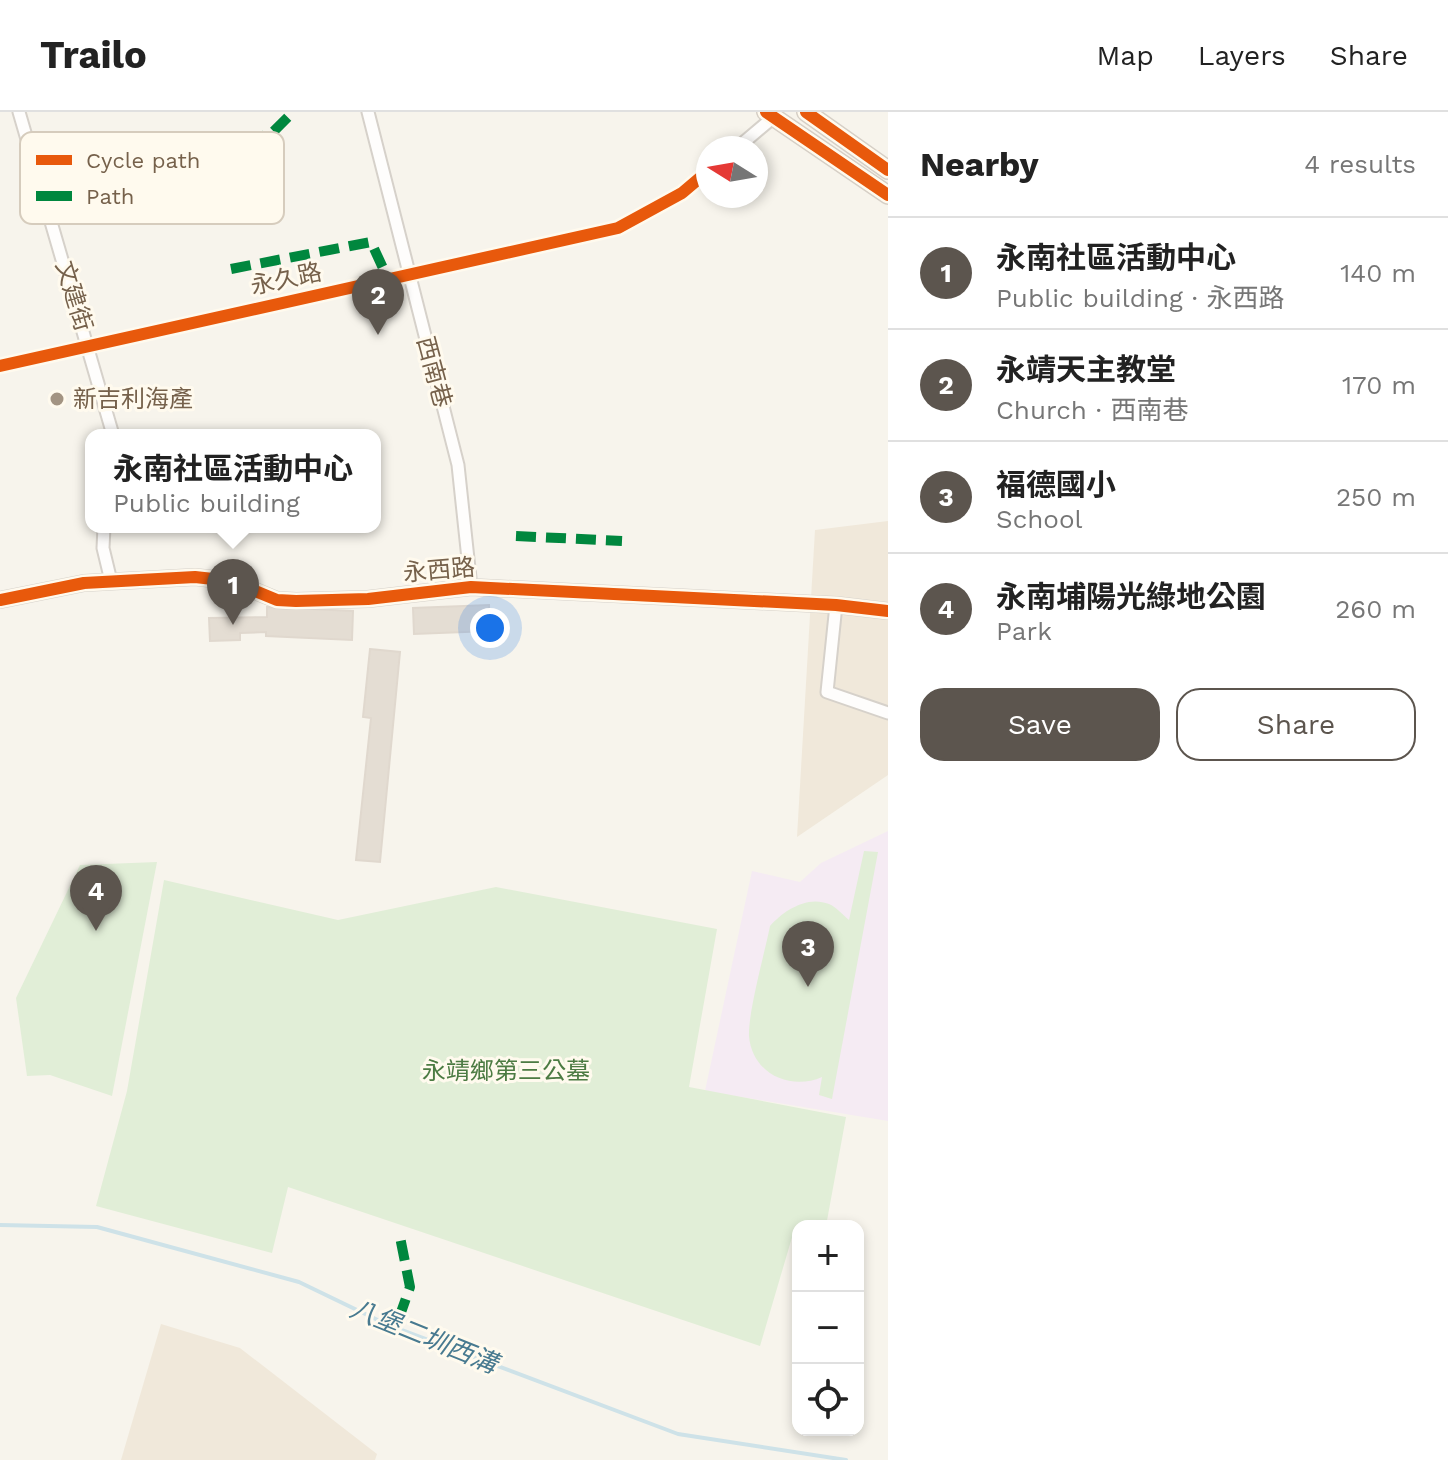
<!DOCTYPE html>
<html lang="en">
<head>
<meta charset="utf-8">
<style>
	:root { --surface:#fff; --page:#f6f6f6; --text:#222; --muted:#767676; --line:#e0e0e0; --accent:#5c554e }
	body { margin:0; font-family:"Work Sans","Noto Sans TC",sans-serif; background:var(--page); color:var(--text) }
	.controls { position:absolute; right:24px; bottom:24px; display:grid; overflow:hidden; border-radius:16px; box-shadow:0 4px 12px #0003 }
	.controls button { width:72px; height:72px; display:grid; place-items:center; padding:0; border:0; border-bottom:2px solid var(--line); background:var(--surface); color:var(--text); font:40px sans-serif }
	.compass { position:absolute; left:696px; top:24px; width:72px; height:72px; border-radius:50%; background:var(--surface); box-shadow:0 4px 12px #0003; rotate:281deg }
	.you { position:absolute; left:490px; top:516px; width:28px; height:28px; margin:-20px; border:6px solid #fff; border-radius:50%; background:#1a73e8; box-shadow:0 0 0 12px #1a73e833 }
	.badge { display:grid; place-items:center; width:52px; height:52px; border-radius:50%; background:var(--accent); color:#fff; font-size:26px; font-weight:700 }
	.pin { position:absolute; translate:-50% -66px; filter:drop-shadow(0 2px 4px #0008) }
	.pin::after { content:''; position:absolute; top:42px; width:28px; height:24px; background:inherit; clip-path:polygon(0 0,100% 0,50% 100%) }
	.popup { position:absolute; left:85px; top:317px; width:296px; height:104px; box-sizing:border-box; display:grid; place-content:center; border-radius:16px; background:var(--surface); filter:drop-shadow(0 2px 6px #0005); font-size:26px; white-space:nowrap; color:var(--muted) }
	.popup b { font-size:30px; color:var(--text) }
	.popup::after { content:''; position:absolute; left:50%; top:100%; margin-left:-16px; border:16px solid transparent; border-top-color:var(--surface) }
	.list { margin:0; padding:0; list-style:none }
	h2 { display:flex; justify-content:space-between; align-items:center; height:104px; margin:0; padding:0 32px; font-size:34px }
	h2 small { font-size:26px; font-weight:400; color:var(--muted) }
	.list li { display:grid; grid-template-columns:52px 1fr auto; gap:24px; align-items:center; box-sizing:border-box; height:112px; padding:0 32px; border-top:2px solid var(--line) }
	.list b { display:block; font-size:30px; white-space:nowrap }
	.list p { margin:0; font-size:26px; white-space:nowrap; color:var(--muted) }
	.list em { font-size:26px; font-style:normal; color:var(--muted) }
	.actions { display:flex; gap:16px; padding:24px 32px }
	.actions a { flex:1; padding:18px 0; border:2px solid var(--accent); border-radius:24px; text-align:center; font-size:28px; color:var(--accent) }
	.actions .main { background:var(--accent); color:#fff }
	.icon { flex:none; width:44px; height:44px; fill:none; stroke:currentColor; stroke-width:2; stroke-linecap:round; stroke-linejoin:round }
	.map { position:relative; flex:none; width:888px; height:1348px; overflow:hidden }
	header { display:flex; align-items:center; gap:48px; box-sizing:border-box; height:112px; padding:0 40px; background:var(--surface); border-bottom:2px solid var(--line) }
	header strong { font-size:38px }
	nav { display:flex; gap:44px; margin-inline-start:auto; font-size:28px }
	main { display:flex }
	aside { flex:1; background:var(--surface) }
	.map>svg:first-child { display:block }
</style>
</head>
<body>
<header>
<strong>Trailo</strong>
<nav><a>Map</a><a>Layers</a><a>Share</a></nav>
</header>
<main>
<div class="map">
<svg width="888" height="1348" viewBox="0 0 888 1348">
	<rect width="100%" height="100%" fill="#f7f4ec"/>
	<g fill="#f0e8da">
		<polygon points="888,409 888,663 797,725 815,418"/>
		<polygon points="161,1212 240,1236 377,1342 375,1348 121,1348"/>
	</g>
	<polygon fill="#f5ebf3" points="888,719 888,1009 705,979 752,759 800,770 821,751"/>
	<g fill="#e1eed7">
		<path d="M864,739L878,740L832,987L819,983L822,965C791,979 752,962 749,924C748,900 765,840 770,814C783,799 807,783 829,792C836,795 843,803 849,808Z"/>
		<polygon points="157,750 112,984 50,963 27,964 16,886 80,753"/>
		<polygon points="164,768 338,808 496,775 717,817 689,975 846,1005 826,1114 798,1114 798,1123 793,1122 760,1234 288,1075 272,1141 96,1094 127,979"/>
	</g>
	<g fill="none" stroke-linecap="round" stroke-linejoin="round">
		<polyline stroke="#cee2e8" stroke-width="4" points="0,1113 97,1115 299,1170 386,1212 678,1322 846,1348"/>
	</g>
	<g fill="#e4ddd3" stroke="#e0d8ce" stroke-width="2">
		<polygon points="489,493 490,519 414,522 413,496"/>
		<polygon points="267,495 353,499 352,528 266,524 266,520 240,521 240,528 210,529 209,506 267,505"/>
		<polygon points="370,537 400,540 380,750 356,748 371,606 363,605"/>
	</g>
	<g fill="none" stroke-linecap="round" stroke-linejoin="round">
		<g stroke="#d6d1ca" stroke-width="15">
			<g id="minor">
				<polyline points="19,0 113,323"/>
				<polyline points="368,0 458,353 471,475"/>
				<polyline points="737,36 776,3"/>
				<polyline points="0,254 618,116 682,81 708,59"/>
				<polyline points="104,415 103,436 111,469"/>
				<polyline points="836,493 827,580 888,601"/>
			</g>
		</g>
		<g stroke="#d6d1ca" stroke-width="18">
			<polyline id="tertiary" points="0,488 84,471 195,465 231,469 277,488 296,489 368,487 471,475 836,493 888,499"/>
		</g>
		<g stroke="#d6cfc6" stroke-width="20">
			<g id="primary">
				<polyline points="766,0 888,83"/>
				<polyline points="806,0 888,58"/>
			</g>
		</g>
		<use href="#minor" stroke="#fefdfc" stroke-width="11"/>
		<use href="#tertiary" stroke="#fefdfc" stroke-width="14"/>
		<use href="#primary" stroke="#f2f0e6" stroke-width="16"/>
		<g stroke="#00873e" stroke-width="10" stroke-dasharray="20 10" stroke-linecap="butt">
			<polyline points="246,31 273,20 293,0"/>
			<polyline points="231,157 371,130 388,167"/>
			<polyline points="516,424 622,429"/>
			<polyline points="399,1206 410,1175 400,1125"/>
		</g>
		<g stroke="#fffaee" stroke-width="17">
			<g id="cycleway">
				<polyline points="766,0 888,83"/>
				<polyline points="806,0 888,58"/>
				<polyline points="0,254 618,116 682,81 708,59"/>
				<polyline points="0,488 84,471 195,465 231,469 277,488 296,489 368,487 471,475 836,493 888,499"/>
			</g>
		</g>
		<use href="#cycleway" stroke="#e8590c" stroke-width="12"/>
	</g>
	<circle fill="#a39483" stroke="#fffaee" stroke-width="3" cx="57" cy="287" r="8"/>
	<g text-anchor="middle" dominant-baseline="central" stroke-width="6" stroke-linejoin="round" paint-order="stroke">
		<g font-size="24" fill="#76614b" stroke="#fffaee">
			<text transform="translate(286 167) rotate(-12)">永久路</text>
			<text transform="translate(74 184) rotate(73)">文建街</text>
			<text transform="translate(434 260) rotate(75)">西南巷</text>
			<text transform="translate(439 458) rotate(-5)">永西路</text>
		</g>
		<g font-size="24" fill="#76614b" stroke="#fffaee" text-anchor="start">
			<text x="73" y="287">新吉利海產</text>
		</g>
		<g font-size="24" fill="#4c7b43" stroke="#fffaee">
			<text x="506" y="959">永靖鄉第三公墓</text>
		</g>
		<g font-size="26" font-style="italic" fill="#487a90" stroke="#fffaee">
			<text transform="translate(424 1224) rotate(22)">八堡二圳西溝</text>
		</g>
	</g>
	<rect x="20" y="20" width="264" height="92" rx="12" fill="#fffaee" stroke="#d6ccbd" stroke-width="2"/>
	<rect x="36" y="43" width="36" height="10" fill="#e8590c"/>
	<rect x="36" y="79" width="36" height="10" fill="#00873e"/>
	<g font-size="22" fill="#76614b">
		<text x="86" y="56">Cycle path</text>
		<text x="86" y="92">Path</text>
	</g>
</svg>
<div class="controls">
<button>+</button>
<button>−</button>
<button><svg class="icon" aria-label="locate" viewBox="0 0 24 24"><circle cx="12" cy="12" r="6"/><path d="M12 2v4M12 18v4M2 12h4M18 12h4"/></svg></button>
</div>
<svg class="compass" viewBox="-18 -18 36 36"><path d="M0-13l5 13h-10z" fill="#e53935"/><path d="M0 13l5-13h-10z" fill="#767676"/></svg>
<div class="you"></div>
<div class="pin badge" style="left:233px;top:513px">1</div>
<div class="popup"><b>永南社區活動中心</b>Public building</div>
<div class="pin badge" style="left:378px;top:223px">2</div>
<div class="pin badge" style="left:808px;top:875px">3</div>
<div class="pin badge" style="left:96px;top:819px">4</div>
</div>
<aside>
<h2>Nearby<small>4 results</small></h2>
<ul class="list">
<li><span class="badge">1</span><div><b>永南社區活動中心</b><p>Public building · 永西路</p></div><em>140 m</em></li>
<li><span class="badge">2</span><div><b>永靖天主教堂</b><p>Church · 西南巷</p></div><em>170 m</em></li>
<li><span class="badge">3</span><div><b>福德國小</b><p>School</p></div><em>250 m</em></li>
<li><span class="badge">4</span><div><b>永南埔陽光綠地公園</b><p>Park</p></div><em>260 m</em></li>
</ul>
<div class="actions"><a class="main">Save</a><a>Share</a></div>
</aside>
</main>
</body>
</html>
